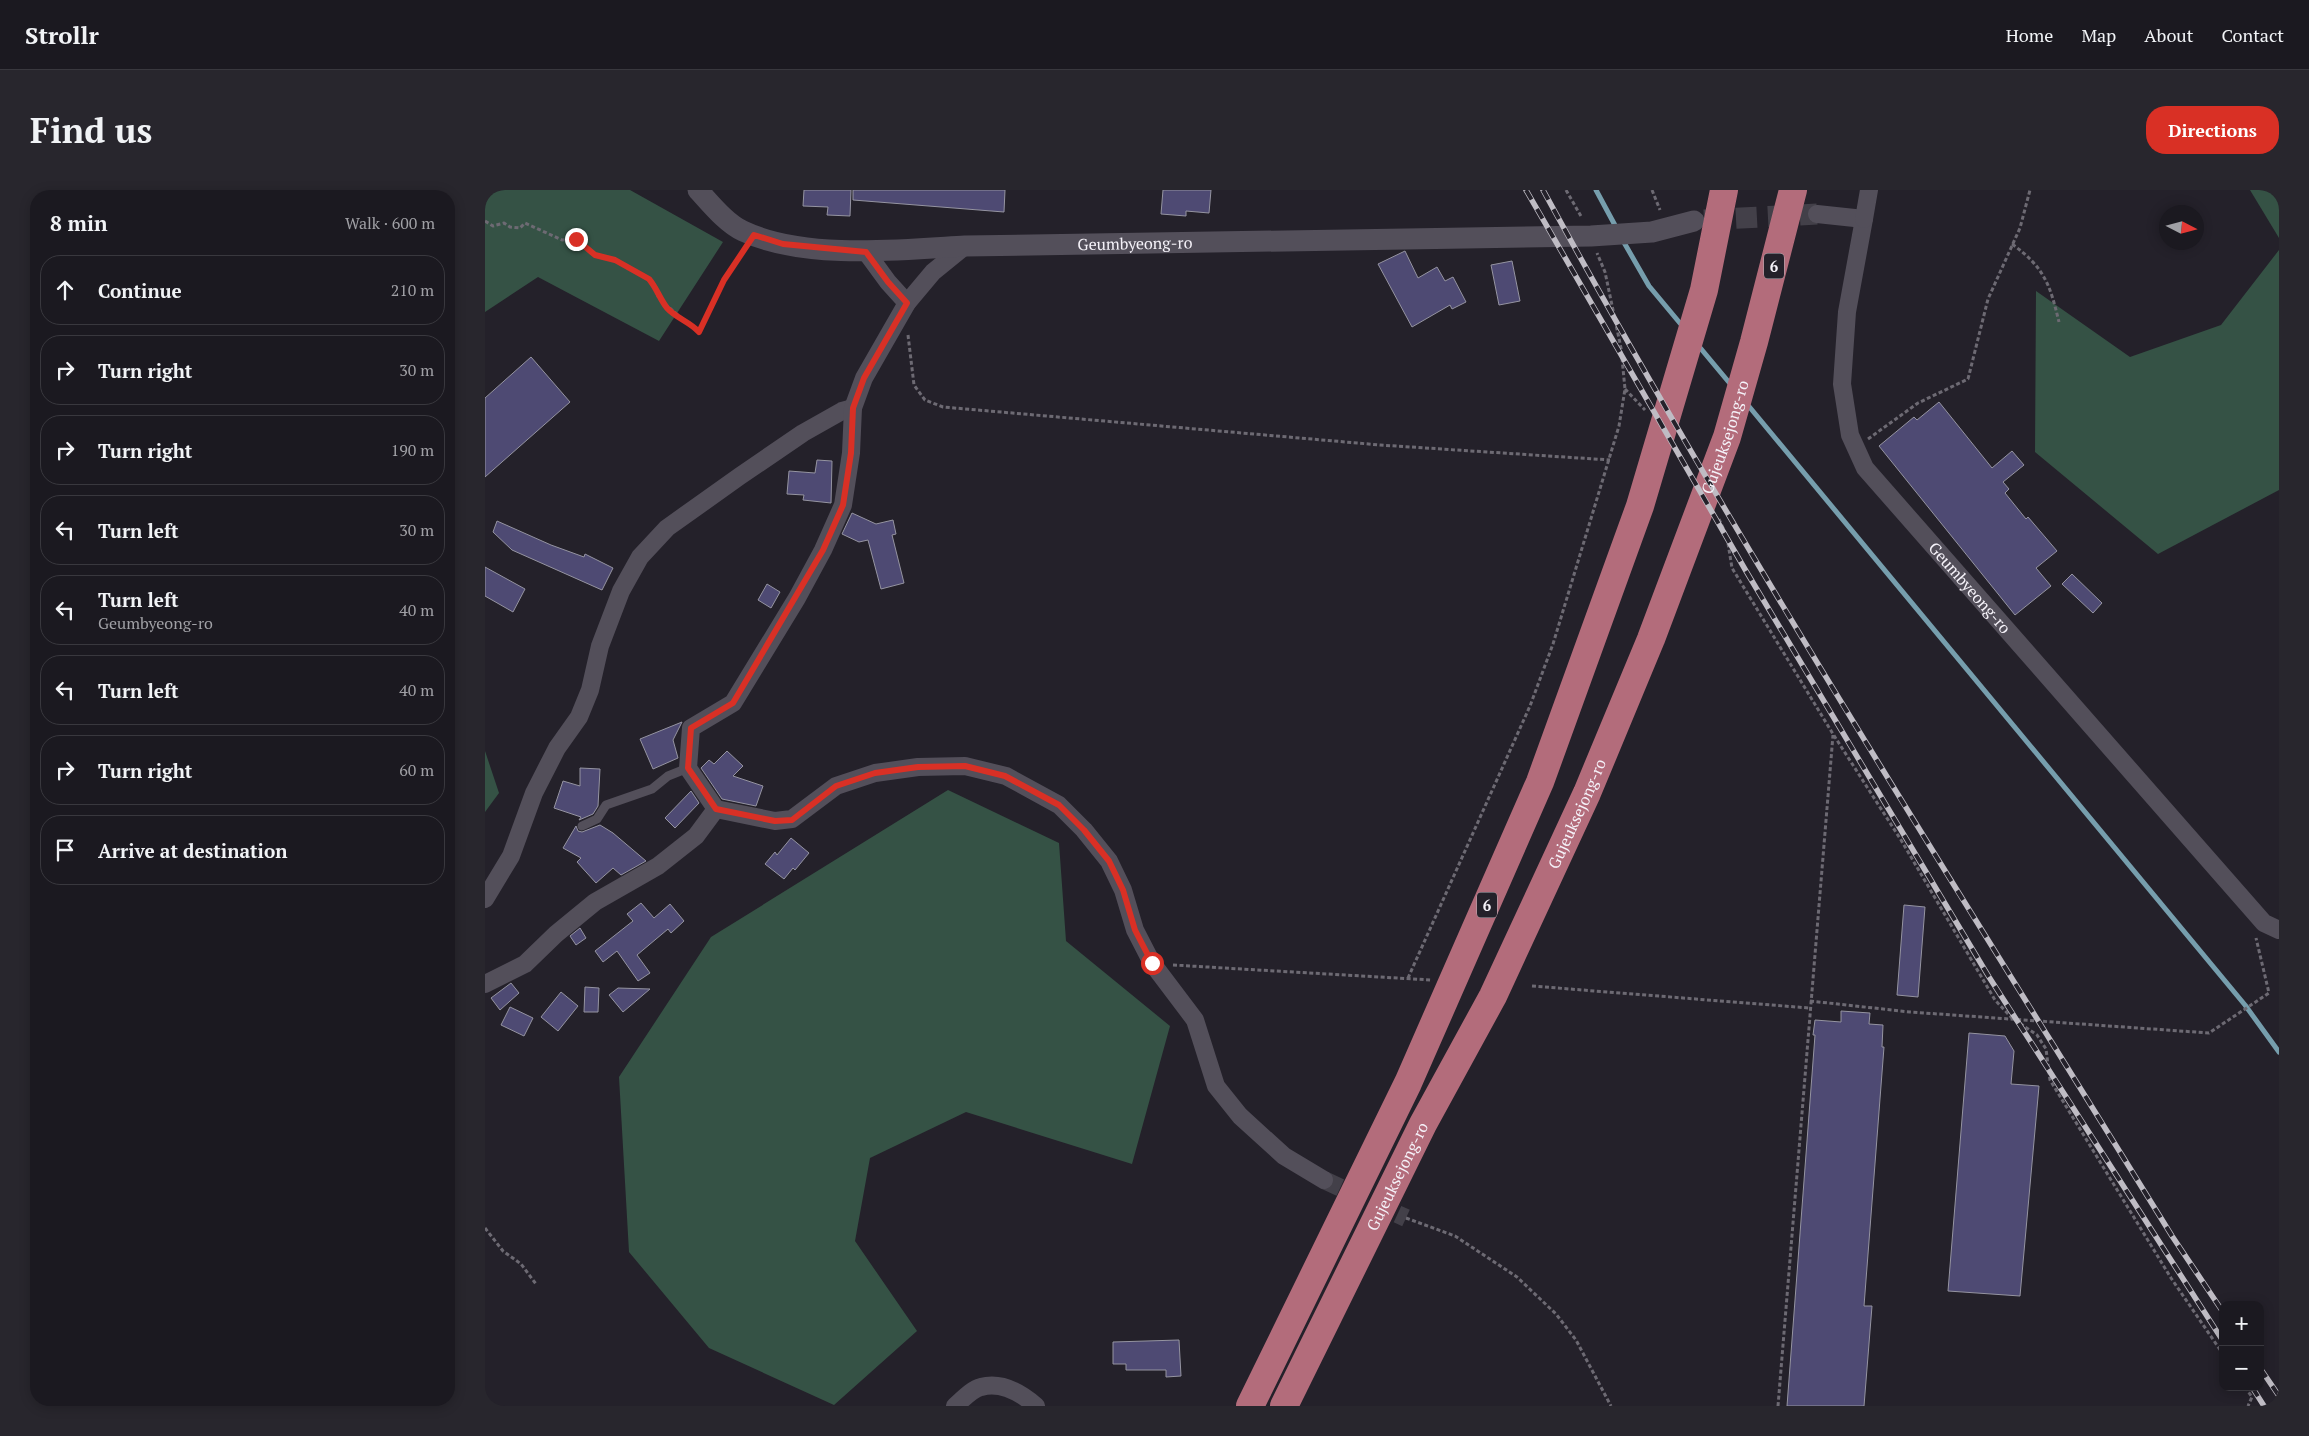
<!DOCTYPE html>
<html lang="en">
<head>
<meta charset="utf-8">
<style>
	:root { --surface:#1b1920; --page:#28262d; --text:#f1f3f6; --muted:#a0a0a5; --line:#39383e; --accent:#d93025 }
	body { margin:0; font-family:"PT Serif",serif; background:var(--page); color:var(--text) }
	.controls { position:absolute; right:15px; bottom:15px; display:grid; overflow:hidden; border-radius:10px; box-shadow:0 2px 12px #0003 }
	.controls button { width:45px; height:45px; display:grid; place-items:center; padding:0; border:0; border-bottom:1px solid var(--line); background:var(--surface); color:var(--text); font:25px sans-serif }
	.compass { position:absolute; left:1674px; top:15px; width:45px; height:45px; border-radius:50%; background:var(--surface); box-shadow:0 2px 12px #0003; rotate:96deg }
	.stop { position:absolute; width:15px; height:15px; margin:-11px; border:4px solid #d93025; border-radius:50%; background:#fff }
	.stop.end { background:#d93025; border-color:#fff; box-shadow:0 1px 5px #0008 }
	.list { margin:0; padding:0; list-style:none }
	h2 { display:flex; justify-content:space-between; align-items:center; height:65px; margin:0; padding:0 20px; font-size:21px }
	h2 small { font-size:16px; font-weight:400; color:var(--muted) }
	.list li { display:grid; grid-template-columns:32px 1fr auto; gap:15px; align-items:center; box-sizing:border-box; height:70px; margin:0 10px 10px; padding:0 10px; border:1px solid var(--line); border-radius:20px }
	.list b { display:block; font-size:19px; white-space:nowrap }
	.list p { margin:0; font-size:16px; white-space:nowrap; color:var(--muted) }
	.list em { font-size:16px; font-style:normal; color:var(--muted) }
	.icon { flex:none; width:28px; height:28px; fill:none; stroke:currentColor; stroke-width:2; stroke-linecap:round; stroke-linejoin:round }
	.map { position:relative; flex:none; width:1794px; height:1216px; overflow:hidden; border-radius:20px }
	header { display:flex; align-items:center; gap:30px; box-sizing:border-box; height:70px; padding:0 25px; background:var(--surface); border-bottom:1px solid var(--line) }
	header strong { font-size:24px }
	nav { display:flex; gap:28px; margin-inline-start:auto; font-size:18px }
	.intro { display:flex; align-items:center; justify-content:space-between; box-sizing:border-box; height:120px; padding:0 30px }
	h1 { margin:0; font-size:35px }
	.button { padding:12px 22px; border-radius:20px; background:var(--accent); color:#fff; font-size:18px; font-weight:700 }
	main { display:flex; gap:30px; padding:0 30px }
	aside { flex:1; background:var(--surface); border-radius:20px; box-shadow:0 2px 12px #0003 }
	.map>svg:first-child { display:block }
</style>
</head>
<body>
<header>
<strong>Strollr</strong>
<nav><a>Home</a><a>Map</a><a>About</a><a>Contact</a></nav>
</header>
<div class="intro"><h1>Find us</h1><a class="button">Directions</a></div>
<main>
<aside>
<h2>8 min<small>Walk · 600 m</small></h2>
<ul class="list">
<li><svg class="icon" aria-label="ahead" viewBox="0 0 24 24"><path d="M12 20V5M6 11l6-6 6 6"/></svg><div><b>Continue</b></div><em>210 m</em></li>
<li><svg class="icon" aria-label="right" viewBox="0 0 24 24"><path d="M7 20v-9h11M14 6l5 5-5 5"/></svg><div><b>Turn right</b></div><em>30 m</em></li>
<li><svg class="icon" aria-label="right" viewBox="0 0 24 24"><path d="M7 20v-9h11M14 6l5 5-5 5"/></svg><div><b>Turn right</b></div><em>190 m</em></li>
<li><svg class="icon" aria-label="left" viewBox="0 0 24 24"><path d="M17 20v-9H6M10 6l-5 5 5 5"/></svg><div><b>Turn left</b></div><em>30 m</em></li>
<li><svg class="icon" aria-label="left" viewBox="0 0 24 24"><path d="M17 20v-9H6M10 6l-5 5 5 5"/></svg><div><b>Turn left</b><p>Geumbyeong-ro</p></div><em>40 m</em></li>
<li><svg class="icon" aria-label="left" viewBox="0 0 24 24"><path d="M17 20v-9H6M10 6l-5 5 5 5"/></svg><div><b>Turn left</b></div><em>40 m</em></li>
<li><svg class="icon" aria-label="right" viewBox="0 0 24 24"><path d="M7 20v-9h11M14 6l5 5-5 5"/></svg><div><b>Turn right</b></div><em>60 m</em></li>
<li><svg class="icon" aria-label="arrive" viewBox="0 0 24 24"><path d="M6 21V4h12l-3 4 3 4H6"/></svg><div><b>Arrive at destination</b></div></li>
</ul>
</aside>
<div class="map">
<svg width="1794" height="1216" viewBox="0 0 1794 1216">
	<rect width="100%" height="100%" fill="#24212a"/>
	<g fill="#355245">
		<polygon points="0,0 145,0 238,52 174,151 53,87 0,122"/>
		<polygon points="1765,0 1794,0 1794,48"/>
		<polygon points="1794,60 1794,300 1673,364 1550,262 1551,101 1645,167 1736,135"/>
		<polygon points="0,561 14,603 0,622"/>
		<polygon points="463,600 574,653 581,751 685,836 647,974 481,922 385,968 370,1051 432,1141 349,1215 224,1158 144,1062 134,887 226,747"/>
	</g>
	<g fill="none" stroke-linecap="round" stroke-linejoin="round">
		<g stroke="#769ead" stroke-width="5">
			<polyline points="1111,0 1132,39"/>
			<polyline points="1137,49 1164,96 1199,138"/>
			<polyline points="1212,154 1247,196"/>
			<polyline points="1262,214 1760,815 1794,862"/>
		</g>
	</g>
	<g fill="#4e4a73" stroke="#9594a1">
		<polygon points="319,0 366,0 365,26 342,25 343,17 318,16"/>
		<polygon points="368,0 520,0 519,22 368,10"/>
		<polygon points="678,0 726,0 724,23 701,21 701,26 676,24"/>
		<polygon points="920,61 933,88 952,77 960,91 968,87 981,112 967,119 965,115 927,137 893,74"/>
		<polygon points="1027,71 1035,111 1014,115 1006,75"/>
		<polygon points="46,167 85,212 0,287 0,208"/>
		<polygon points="1454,212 1507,278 1527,261 1539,275 1518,292 1524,299 1520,303 1541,329 1543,327 1572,361 1551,378 1566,396 1530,425 1394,256 1429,227 1432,230"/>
		<polygon points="332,270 347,271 346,313 318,310 319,305 302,304 304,281 330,283"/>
		<polygon points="367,323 391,334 408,330 411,344 407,345 419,393 396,399 383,350 374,352 357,344"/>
		<polygon points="12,331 66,355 99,367 100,364 128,378 117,400 27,360 8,342"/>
		<polygon points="0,377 40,399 28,422 0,406"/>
		<polygon points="1587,384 1617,413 1608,423 1577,394"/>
		<polygon points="282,394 295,402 286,418 273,410"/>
		<polygon points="197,532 188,550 193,568 168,579 155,549"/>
		<polygon points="242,561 258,576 248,586 278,596 271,616 237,609 216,578 224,570 229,574"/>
		<polygon points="95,578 115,579 113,616 108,624 94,630 96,627 69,618 78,591 95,596"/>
		<polygon points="206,601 214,613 190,638 180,628"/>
		<polygon points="115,635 128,643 161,671 136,685 128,678 111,693 92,672 96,668 78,658 91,636 93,641 97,642"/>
		<polygon points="306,648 324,663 310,680 308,678 299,689 280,674 290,662 292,665"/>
		<polygon points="156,713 169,728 185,714 199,731 186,743 183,739 152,765 165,783 153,791 132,761 118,772 110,761 148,731 142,724"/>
		<polygon points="1419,715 1440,717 1433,807 1412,805"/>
		<polygon points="95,738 101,748 91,755 85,746"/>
		<polygon points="26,793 34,803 15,820 6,808"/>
		<polygon points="100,797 114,798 113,822 99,822"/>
		<polygon points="133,798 165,799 138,822 124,805"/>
		<polygon points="76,802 93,816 73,841 56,827"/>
		<polygon points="25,817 48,828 39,846 16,835"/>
		<polygon points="1356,821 1385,823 1384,834 1398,835 1397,857 1399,857 1379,1116 1387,1116 1379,1216 1302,1216 1330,845 1328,845 1330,830 1356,832"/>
		<polygon points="1484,843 1520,846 1529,861 1526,894 1554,896 1535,1106 1463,1101"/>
		<polygon points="694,1150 696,1186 681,1187 681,1180 641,1180 641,1174 628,1174 628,1152"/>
	</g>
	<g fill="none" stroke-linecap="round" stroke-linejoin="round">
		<polyline stroke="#434049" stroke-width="18" stroke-dasharray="18 9" stroke-linecap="butt" points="839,990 921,1028"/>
		<polyline stroke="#434049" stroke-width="21" stroke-dasharray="21 11" stroke-linecap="butt" points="1219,30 1332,24"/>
		<g stroke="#6d6a73" stroke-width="3" stroke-dasharray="4 2.5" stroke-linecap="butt">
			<polyline points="1081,0 1097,28"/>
			<polyline points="1167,0 1175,20"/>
			<polyline points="0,31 8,36 19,33 25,37 35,38 40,33 77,50 91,49 110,65 130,70 164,89 168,93 174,109 213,142 239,90 259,60"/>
			<path d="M1527,54C1560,78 1565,95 1574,132"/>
			<polyline points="423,145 429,195 440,210 458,217 895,255 1125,270"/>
			<polyline points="1140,199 1160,220"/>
			<polyline points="1383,249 1433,213 1483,189 1503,109 1535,38 1545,0"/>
			<polyline points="1234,329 1242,347 1247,378 1348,544 1416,650 1510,810 1527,828 1552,845 1561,859 1565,890 1686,1088 1738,1164"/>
			<polyline points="688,775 946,790"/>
			<polyline points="923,788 1045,516 1068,454 1134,236 1140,199 1136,158 1120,82 1112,63"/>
			<polyline points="1047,796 1324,818"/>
			<polyline points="1325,811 1425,822 1724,843 1784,803 1771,748"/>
			<polyline points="921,1028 970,1046 1032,1087 1071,1124 1091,1150 1126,1216"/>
			<polyline points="0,1038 18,1061 36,1074 51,1094"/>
			<polyline points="1760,1197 1767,1207 1763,1216"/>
			<polyline points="1293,1216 1348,545"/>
		</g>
		<polyline stroke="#534f5a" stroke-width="9" points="97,636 112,629 121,615 167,599 183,586 203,578"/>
		<g stroke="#534f5a" stroke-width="18">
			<path id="s1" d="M1332,24L1379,29L1362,122L1357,194L1365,245L1380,278L1779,733L1794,740"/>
			<polyline points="1379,29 1384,0"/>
			<polyline points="381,62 403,92 422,113"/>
			<polyline points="231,619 290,631 307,629 351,596 390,583 433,577 480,576 521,586 574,615 599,640 624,671 638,700 650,740 667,773 710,830 731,896 755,926 799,966 839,990"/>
			<polyline points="0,709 26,666 49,603 72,558 94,527 105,500 115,456 136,401 155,367 182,338 255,286 318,243 357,221 368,218"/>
			<polyline points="0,794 40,774 71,744 110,712 173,676 211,646 231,619 203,578 206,538 248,513 312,408 338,360 358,315 366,263 368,218 379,188 422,113 448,82 480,56"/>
			<path d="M470,1216C477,1210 487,1199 496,1197C517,1191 536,1203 551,1216"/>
		</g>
		<path stroke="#534f5a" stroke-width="21" id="s2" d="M213,0C226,14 241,33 258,41C319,70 415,60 480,56L1106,46L1167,42L1209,31"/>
		<g stroke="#b36c7b" stroke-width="28">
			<polyline points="765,1216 923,893 1055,592 1155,316 1219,100 1239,0"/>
			<path id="s3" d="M799,1216L938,934L1008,806L1102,603L1166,449L1242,247L1269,152L1308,0"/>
		</g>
		<g stroke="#bfbcc4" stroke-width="5.5">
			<g id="rail">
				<polyline points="1041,0 1261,381 1504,787 1738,1151"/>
				<path d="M1058,0C1253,357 1473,700 1687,1046L1738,1122"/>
				<polyline points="1775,1178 1794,1206"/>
				<polyline points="1767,1197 1779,1216"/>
			</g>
		</g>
		<use href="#rail" stroke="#24212a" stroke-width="4" stroke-dasharray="11" stroke-linecap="butt"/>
	</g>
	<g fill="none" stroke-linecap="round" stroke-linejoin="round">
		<path stroke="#d93025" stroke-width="6" d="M91,49L110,65L130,70L164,89C171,97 175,109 182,118C191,128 205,132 214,142L239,90L269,45L298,54L381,62L403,92L422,113L379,188L368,218L366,263L358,315L338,360L248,513L206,538L203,578L231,619L290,631L307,630L351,596L390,583L433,577L480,576L520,586L574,615L599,640L624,671L638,700L650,740L667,773"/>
	</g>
	<g text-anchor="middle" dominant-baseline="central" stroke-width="5" stroke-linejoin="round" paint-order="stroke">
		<g fill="#24212a" stroke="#b6b3bb" stroke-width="1">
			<rect x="1279" y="63.5" width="20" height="25" rx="4"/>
			<rect x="992" y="702.5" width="20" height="25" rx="4"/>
		</g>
		<g font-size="15" font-weight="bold" fill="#f5f2f9">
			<text x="1289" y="76">6</text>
			<text x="1002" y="715">6</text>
		</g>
		<g font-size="16" fill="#f5f2f9" stroke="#24212a">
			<text stroke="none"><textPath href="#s2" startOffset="456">Geumbyeong-ro</textPath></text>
			<text stroke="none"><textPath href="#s3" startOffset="1066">Gujeuksejong-ro</textPath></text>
			<text stroke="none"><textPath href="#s1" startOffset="461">Geumbyeong-ro</textPath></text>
			<text stroke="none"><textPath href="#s3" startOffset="661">Gujeuksejong-ro</textPath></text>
			<text stroke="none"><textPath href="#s3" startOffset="256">Gujeuksejong-ro</textPath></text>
		</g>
	</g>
</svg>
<div class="controls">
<button>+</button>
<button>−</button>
</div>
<svg class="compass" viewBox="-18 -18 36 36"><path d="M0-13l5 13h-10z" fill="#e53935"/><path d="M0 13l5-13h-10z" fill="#a0a0a5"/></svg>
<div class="stop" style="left:667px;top:773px"></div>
<div class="stop end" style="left:91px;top:49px"></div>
</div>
</main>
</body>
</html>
